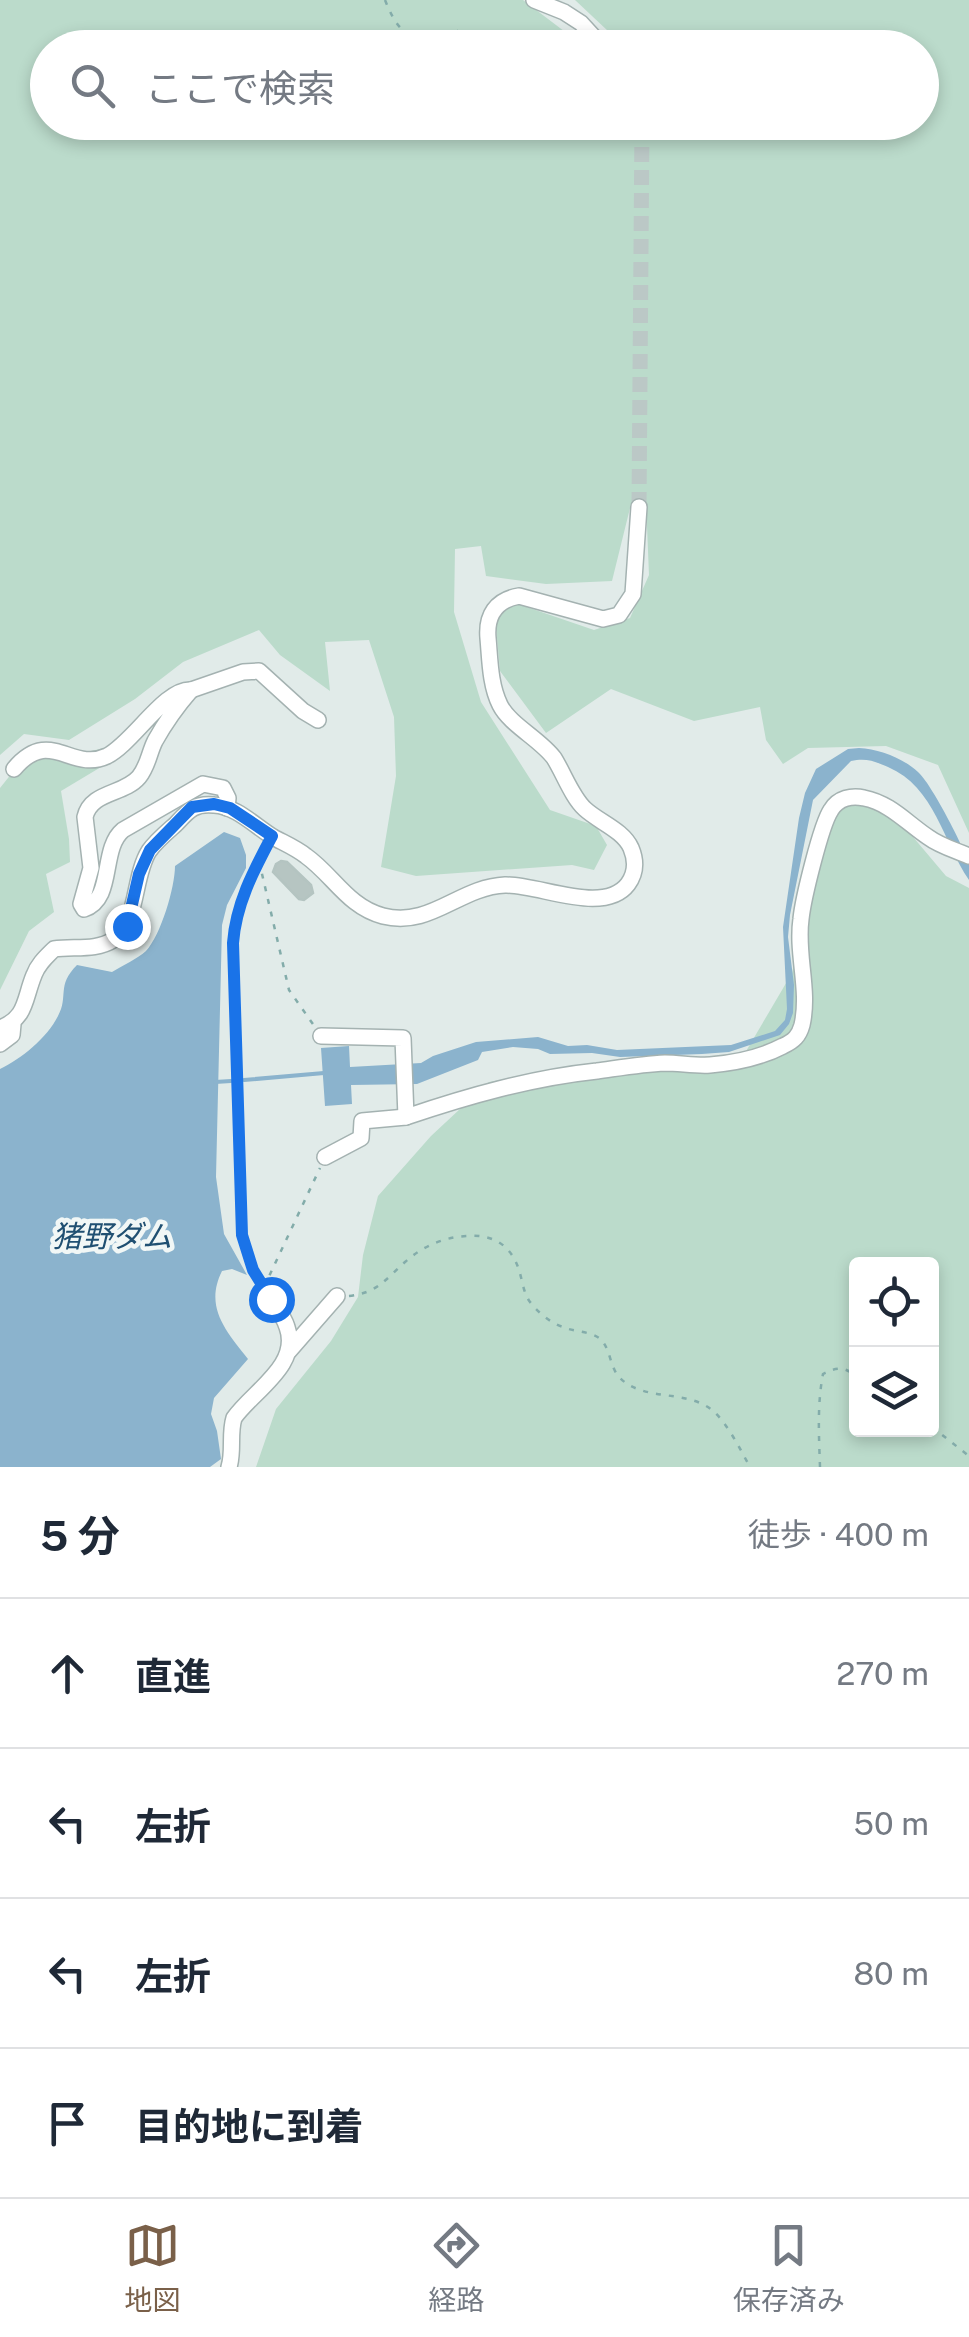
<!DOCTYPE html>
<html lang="ja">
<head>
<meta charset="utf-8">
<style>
	:root { --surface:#fff; --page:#f6f6f7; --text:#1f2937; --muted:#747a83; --line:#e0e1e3; --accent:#7a6049 }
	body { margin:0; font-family:"Public Sans","Noto Sans JP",sans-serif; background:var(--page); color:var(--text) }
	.controls { position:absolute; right:30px; bottom:30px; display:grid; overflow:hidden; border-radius:10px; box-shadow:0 5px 15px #0003 }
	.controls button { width:90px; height:90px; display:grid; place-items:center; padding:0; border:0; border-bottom:2px solid var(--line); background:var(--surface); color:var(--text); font:50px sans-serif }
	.stop { position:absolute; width:30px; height:30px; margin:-22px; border:8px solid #1a73e8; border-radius:50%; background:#fff }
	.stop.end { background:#1a73e8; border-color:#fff; box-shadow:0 2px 10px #0008 }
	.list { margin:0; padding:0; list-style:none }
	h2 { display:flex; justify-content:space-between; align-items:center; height:130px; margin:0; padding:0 40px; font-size:42px }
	h2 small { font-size:32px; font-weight:400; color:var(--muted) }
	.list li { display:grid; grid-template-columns:65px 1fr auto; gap:30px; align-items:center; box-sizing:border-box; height:150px; padding:0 40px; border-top:2px solid var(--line) }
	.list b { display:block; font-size:38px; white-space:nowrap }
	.list em { font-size:32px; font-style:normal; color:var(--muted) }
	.icon { flex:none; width:55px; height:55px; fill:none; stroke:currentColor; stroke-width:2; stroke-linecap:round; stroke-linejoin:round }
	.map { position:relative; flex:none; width:969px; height:1467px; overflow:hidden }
	.search { position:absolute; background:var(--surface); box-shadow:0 5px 15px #0003; left:30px; right:30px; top:30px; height:110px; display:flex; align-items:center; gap:25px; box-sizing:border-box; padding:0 35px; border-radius:55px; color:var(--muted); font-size:38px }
	.sheet { height:730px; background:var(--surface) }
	nav { display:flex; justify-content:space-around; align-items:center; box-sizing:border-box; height:140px; border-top:2px solid var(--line); background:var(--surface); font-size:28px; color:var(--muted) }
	nav a { display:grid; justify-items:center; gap:5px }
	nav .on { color:var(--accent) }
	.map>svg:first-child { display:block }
</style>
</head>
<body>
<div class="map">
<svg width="969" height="1467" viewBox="0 0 969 1467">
	<rect width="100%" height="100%" fill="#e1ebe9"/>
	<g fill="#bbdbcb" fill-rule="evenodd">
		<polygon points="0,0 523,0 585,47 48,48 48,122 922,122 922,48 625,47 575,0 969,0 969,833 938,765 886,746 808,748 783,764 766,740 760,707 694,721 611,689 546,733 500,671 494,604 512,602 594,630 630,618 649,575 646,502 631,504 612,581 546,584 486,576 481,546 455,549 454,612 481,702 550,810 596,826 607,845 594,870 572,865 416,876 381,867 396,776 394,717 369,640 325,642 330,691 280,655 259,630 183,662 135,699 69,740 24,734 0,755"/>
		<polygon points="108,747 116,758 61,791 69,839 70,862 46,874 54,912 29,931 0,990 0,788 12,773 32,760 66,757"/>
		<path d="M853,800L897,818L946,876L969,888V1467H256L276,1409L331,1341L358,1297L363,1255L378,1196L431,1136L489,1082L584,1065L691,1059L745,1053L792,973L815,873L835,811ZM856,1264H932V1430H856Z"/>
	</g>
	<g fill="#8bb3cd">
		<path d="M859,748C879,749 903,758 918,772C931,783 964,847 969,864C969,866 969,878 969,880C943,842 935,787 888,767C874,761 866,758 851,761L813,800L790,915L788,937L794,985L793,1013L789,1024L780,1035L729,1052L702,1054L620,1057L592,1053L550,1054L538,1049L513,1047L482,1052L478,1060L417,1084L351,1085L352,1104L325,1106L321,1048L349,1046L350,1067L421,1063L433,1056L476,1042L538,1037L568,1046L587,1045L617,1050L731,1045L775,1031L785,1020L787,1009L783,927L799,818L805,793L816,769L848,749Z"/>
		<path d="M224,832L240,838L246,855V868L227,905L222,925L216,1177L224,1234L247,1275L232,1269L222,1271C204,1307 226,1331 248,1359L214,1398L211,1414L217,1431L221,1459L210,1467H0V1069C21,1059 47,1038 58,1016C69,996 56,986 77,965L112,972C122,966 137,959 146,951C161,935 175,887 175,866Z"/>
	</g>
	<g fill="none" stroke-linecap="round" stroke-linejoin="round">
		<g stroke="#8bb3cd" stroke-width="4">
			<polyline points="244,1080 324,1073"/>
			<polyline points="215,1082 231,1081"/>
		</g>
	</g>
	<polygon fill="#b6c5c2" stroke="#b4c4c1" stroke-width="2.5" points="281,861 287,862 311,885 313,893 304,900 299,899 273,872 276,864"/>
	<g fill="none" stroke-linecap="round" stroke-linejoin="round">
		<polyline stroke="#bbc8c6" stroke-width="15" stroke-dasharray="15 8" stroke-linecap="butt" points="639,507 642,122"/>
		<g stroke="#a4b2b1" stroke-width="18">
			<g id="minor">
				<polyline points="534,0 564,12 581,23 604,48"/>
				<polyline points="191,690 243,672 259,671 303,711 318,720"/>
				<path d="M14,769C50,726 71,773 107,756C133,743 165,688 191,690C177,706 165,723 155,741C149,753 148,766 139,777C124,795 91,791 85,817L91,868L81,904L84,909C115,899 100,849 123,830L203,784L223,788L228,798L227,808"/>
				<path d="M0,1028C27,1018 24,999 34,975C38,964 46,957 54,949C73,946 96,951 113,940C138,925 133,876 149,851C156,841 167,832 176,824C188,811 194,803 214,805C236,806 255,826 273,837C284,843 296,848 306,856C333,875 348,907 383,916C431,928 459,887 505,885C539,884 604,916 628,884C636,873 636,860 631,848C623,830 599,822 585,809C572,797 564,774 554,758C540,739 510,725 500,705C490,685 490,660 488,638C486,615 496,600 519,596L603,619L619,615L633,594L639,507"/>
				<path d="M321,1036L403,1038L406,1117C468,1096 531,1078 597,1071C619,1068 642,1064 665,1063C680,1063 695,1066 710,1065C734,1063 762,1057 783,1046C794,1041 799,1036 802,1025C810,990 796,954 801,919C803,899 821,825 831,810C838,798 852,795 864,798C890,803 907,823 928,837C940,846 955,850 969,856"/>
				<polyline points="0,1044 12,1035 13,1024"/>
				<polyline points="325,1157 361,1138 362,1121 406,1117"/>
				<polyline points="289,1351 337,1296"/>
				<path d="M229,1467C234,1451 229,1434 234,1418C253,1391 301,1365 287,1327C284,1317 277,1308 271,1299"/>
			</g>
		</g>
		<g stroke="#83acaa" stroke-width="2.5" stroke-dasharray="5 8" stroke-linecap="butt">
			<path d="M385,0C403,45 414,37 456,30L481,48"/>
			<polyline points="531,48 545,45 567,48"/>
			<path d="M265,849C249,879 236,908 233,943L243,1235L253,1270L265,1289"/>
			<polyline points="259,861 289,990 315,1027"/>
			<polyline points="264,1287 320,1168"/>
			<path d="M349,1296C377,1293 385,1280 405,1262C423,1246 444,1237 467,1236C493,1234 511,1245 519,1270C522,1279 523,1290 528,1299C535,1310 550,1323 563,1327C574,1332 589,1331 599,1338C611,1347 609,1367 620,1378C644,1402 686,1389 712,1410C727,1422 741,1451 750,1467"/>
			<polyline points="932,1427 969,1456"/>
			<path d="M820,1467C819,1436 817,1405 823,1374C836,1367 846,1366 856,1377"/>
		</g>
		<use href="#minor" stroke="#fff" stroke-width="15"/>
	</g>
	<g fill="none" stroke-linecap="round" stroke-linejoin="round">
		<path stroke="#1a73e8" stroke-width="12" d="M127,926L139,874L150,850L192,807L214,804L230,808L272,836C254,870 236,903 233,943L242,1235L253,1270L271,1299"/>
	</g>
	<g text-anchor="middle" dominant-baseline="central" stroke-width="9" stroke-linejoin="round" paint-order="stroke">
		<g font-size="30" font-style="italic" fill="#205072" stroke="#f1f7f6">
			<text x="112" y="1236">猪野ダム</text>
		</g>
	</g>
</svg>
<div class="controls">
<button><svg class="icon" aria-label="locate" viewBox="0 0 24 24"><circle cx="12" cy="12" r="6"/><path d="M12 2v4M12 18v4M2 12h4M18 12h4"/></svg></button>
<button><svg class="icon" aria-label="layers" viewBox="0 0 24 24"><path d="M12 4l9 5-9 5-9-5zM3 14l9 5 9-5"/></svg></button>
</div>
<div class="stop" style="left:271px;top:1299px"></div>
<div class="stop end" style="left:127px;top:926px"></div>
<div class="search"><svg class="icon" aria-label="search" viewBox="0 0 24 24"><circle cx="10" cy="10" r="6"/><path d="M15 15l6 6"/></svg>ここで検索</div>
</div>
<section class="sheet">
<h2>5 分<small>徒歩 · 400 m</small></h2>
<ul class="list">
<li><svg class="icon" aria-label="ahead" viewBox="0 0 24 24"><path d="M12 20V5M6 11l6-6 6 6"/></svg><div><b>直進</b></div><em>270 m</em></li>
<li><svg class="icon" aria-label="left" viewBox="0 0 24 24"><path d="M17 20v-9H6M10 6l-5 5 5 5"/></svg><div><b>左折</b></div><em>50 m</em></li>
<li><svg class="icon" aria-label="left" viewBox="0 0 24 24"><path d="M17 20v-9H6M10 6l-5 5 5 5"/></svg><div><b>左折</b></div><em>80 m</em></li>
<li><svg class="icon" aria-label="arrive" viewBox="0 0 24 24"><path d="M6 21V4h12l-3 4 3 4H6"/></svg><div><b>目的地に到着</b></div></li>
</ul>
</section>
<nav>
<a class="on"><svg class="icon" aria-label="map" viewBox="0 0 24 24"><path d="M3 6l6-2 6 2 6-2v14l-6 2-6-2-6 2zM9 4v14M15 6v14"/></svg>地図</a>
<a><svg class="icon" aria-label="directions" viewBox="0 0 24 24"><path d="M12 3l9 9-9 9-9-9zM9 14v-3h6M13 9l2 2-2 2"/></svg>経路</a>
<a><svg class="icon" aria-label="saved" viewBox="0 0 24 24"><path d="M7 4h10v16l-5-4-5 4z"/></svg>保存済み</a>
</nav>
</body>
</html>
